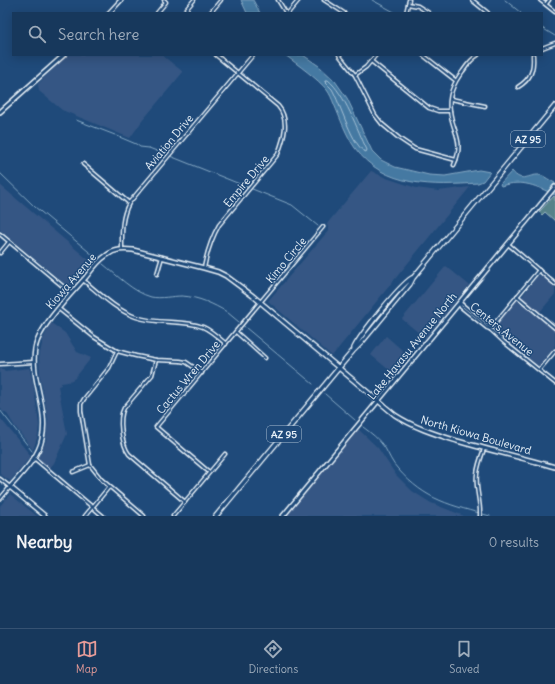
<!DOCTYPE html>
<html lang="en">
<head>
<meta charset="utf-8">
<style>
	:root { --surface:#17385c; --page:#203f62; --text:#f1f3f6; --muted:#9eacbb; --line:#365272; --accent:#e69b98 }
	body { margin:0; font-family:Delius,sans-serif; background:var(--page); color:var(--text) }
	.list { margin:0; padding:0; list-style:none }
	h2 { display:flex; justify-content:space-between; align-items:center; height:52px; margin:0; padding:0 16px; font-size:17px }
	h2 small { font-size:13px; font-weight:400; color:var(--muted) }
	.icon { flex:none; width:22px; height:22px; fill:none; stroke:currentColor; stroke-width:2; stroke-linecap:round; stroke-linejoin:round }
	.map { position:relative; flex:none; width:555px; height:516px; overflow:hidden }
	.search { position:absolute; background:var(--surface); box-shadow:0 2px 10px #0003; left:12px; right:12px; top:12px; height:44px; display:flex; align-items:center; gap:10px; box-sizing:border-box; padding:0 14px; border-radius:0px; color:var(--muted); font-size:15px }
	.sheet { height:112px; background:var(--surface) }
	nav { display:flex; justify-content:space-around; align-items:center; box-sizing:border-box; height:56px; border-top:1px solid var(--line); background:var(--surface); font-size:11px; color:var(--muted) }
	nav a { display:grid; justify-items:center; gap:2px }
	nav .on { color:var(--accent) }
	.map>svg:first-child { display:block }
</style>
</head>
<body>
<div class="map">
<svg width="555" height="516" viewBox="0 0 555 516">
	<rect width="100%" height="100%" fill="#1f4a7a"/>
	<filter id="ink" filterUnits="userSpaceOnUse"><feTurbulence type="fractalNoise" baseFrequency=".025" numOctaves="2"/><feDisplacementMap in="SourceGraphic" scale="8" xChannelSelector="R" yChannelSelector="G"/><feConvolveMatrix kernelMatrix="1 2 1 2 8 2 1 2 1" color-interpolation-filters="sRGB"/></filter>
	<g filter="url(#ink)">
		<g fill="#365784">
			<polygon points="67,55 162,55 183,72 142,121 130,138 62,110 39,91 38,84"/>
			<polygon points="371,171 386,178 416,188 438,191 470,187 332,356 268,301 329,230 327,224 330,220"/>
			<polygon points="0,185 91,262 70,288 0,230"/>
			<polygon points="446,266 469,285 425,338 402,319"/>
			<polygon points="537,276 541,276 555,287 555,294 539,313 521,298"/>
			<polygon points="517,299 555,331 555,346 539,366 493,330"/>
			<polygon points="51,323 65,333 77,352 91,358 75,378 68,382 61,383 61,385 58,386 67,434 54,463 49,469 38,460 38,458 46,441 48,419 40,376 39,358 43,339"/>
			<polygon points="386,336 410,357 395,375 371,355"/>
			<polygon points="29,368 30,370 34,388 39,425 38,435 33,450 14,425 6,412 3,412 0,407 0,369 3,369 5,371"/>
			<polygon points="0,418 30,455 30,457 10,481 0,474"/>
			<polygon points="358,429 378,448 396,475 412,491 431,503 464,516 285,516"/>
			<polygon points="10,494 37,516 0,516 0,506"/>
		</g>
		<polygon fill="#56828a" stroke="#9fbac1" points="554,196 555,197 555,221 545,212 542,215 539,212"/>
		<g fill="#4479a2" stroke="#86a9c4">
			<polygon points="241,0 253,0 260,13 247,13"/>
			<path d="M285,55H303L319,66L335,81L347,98L372,151L381,160L395,167L429,175L445,176L479,170L490,172L483,181L478,183C434,186 384,188 355,148C346,135 340,118 334,104C332,99 330,94 327,90C318,79 297,64 285,55Z"/>
			<path d="M512,171C522,184 528,174 540,175C545,176 550,181 555,183V195C536,186 523,179 501,186L500,184Z"/>
		</g>
		<g fill="none" stroke-linecap="round" stroke-linejoin="round">
			<path stroke="#a6c1d6" stroke-width="1" d="M326,80H328C345,94 357,129 367,150L366,152C353,148 340,103 332,89C330,87 327,84 325,82Z"/>
			<g stroke="#86a9c4" stroke-width="1">
				<polyline points="372,0 396,13"/>
				<polyline points="505,0 521,13"/>
				<polyline points="542,28 555,36"/>
				<polyline points="76,120 115,135"/>
				<polyline points="117,136 136,144 140,147 149,148 175,158 292,205 318,226"/>
				<polyline points="0,173 35,207 94,256"/>
				<path d="M103,264C118,276 133,292 151,297C161,299 172,296 182,296C199,297 213,304 227,312L313,384"/>
				<polyline points="325,394 355,420"/>
				<polyline points="0,410 32,451"/>
				<path d="M363,427C371,433 379,439 385,448C389,455 392,463 398,469C426,501 451,505 490,516"/>
			</g>
			<g stroke="#e8f1f8" stroke-width="5">
				<g id="minor">
					<polyline points="278,0 286,13"/>
					<polyline points="324,0 344,13"/>
					<polyline points="472,0 488,13"/>
					<polyline points="540,0 555,12"/>
					<polyline points="408,4 418,6 429,13"/>
					<polyline points="546,4 549,0"/>
					<polyline points="157,13 166,2 164,0"/>
					<polyline points="183,13 194,0"/>
					<polyline points="210,13 221,0"/>
					<polyline points="288,13 299,0"/>
					<polyline points="406,13 409,0"/>
					<polyline points="542,48 555,43"/>
					<polyline points="339,55 355,75 375,115 382,124 400,139 415,149 456,160"/>
					<polyline points="423,55 455,80"/>
					<polyline points="371,61 429,108 438,111 450,111"/>
					<polyline points="355,75 366,67 376,55"/>
					<path d="M518,87C531,79 534,70 533,55"/>
					<polyline points="451,99 485,106"/>
					<polyline points="83,164 129,203"/>
					<path d="M454,165C465,141 453,133 450,111C448,96 454,82 463,71C467,65 471,59 478,55"/>
					<polyline points="0,234 71,293"/>
					<polyline points="508,244 555,284"/>
					<path d="M122,249C122,232 121,218 129,203L253,55"/>
					<polyline points="0,253 9,242"/>
					<path d="M204,268C207,252 211,239 219,225L278,154C284,138 290,120 278,106L216,55"/>
					<polyline points="157,274 162,257"/>
					<path d="M83,280C99,293 116,310 136,317C158,325 183,319 203,327C212,331 219,338 226,344"/>
					<polyline points="517,296 555,328"/>
					<polyline points="459,303 461,307 487,328 490,329 504,342 555,383"/>
					<polyline points="460,303 488,326 490,329"/>
					<polyline points="59,309 94,337 117,351 136,356 156,360 180,361 186,362 202,373"/>
					<polyline points="490,329 539,270"/>
					<polyline points="236,332 265,358"/>
					<polyline points="117,351 109,368 84,399 81,404 81,411 90,465 102,480 144,516"/>
					<path d="M156,360L152,375L124,408C118,419 122,445 129,454L185,502"/>
					<polyline points="0,364 34,362"/>
					<polyline points="539,370 555,351"/>
					<polyline points="34,458 103,516"/>
					<polyline points="73,472 90,465"/>
					<polyline points="209,472 156,427 323,227"/>
					<polyline points="0,479 10,487 0,499"/>
					<polyline points="85,516 109,487"/>
					<polyline points="173,516 225,454"/>
					<path d="M480,516C481,502 475,488 477,474C478,465 481,457 484,449"/>
				</g>
			</g>
			<g stroke="#e8f1f8" stroke-width="6">
				<g id="tertiary">
					<polyline points="109,13 121,0"/>
					<polyline points="0,112 64,55"/>
					<path d="M45,516L10,487C22,473 38,458 42,439C49,409 30,379 35,349C39,326 71,294 86,277C92,269 99,260 107,255C115,249 123,249 133,250L204,268L218,272L226,276L253,296L395,415C415,428 435,434 457,441C490,450 523,458 555,467"/>
				</g>
			</g>
			<g stroke="#e8f1f8" stroke-width="6">
				<polyline id="secondary" points="283,516 555,187"/>
			</g>
			<g stroke="#e8f1f8" stroke-width="6">
				<g id="trunk">
					<path d="M354,348C361,334 399,286 412,278"/>
					<polyline points="216,516 342,364 353,351 362,342 410,284 413,278 555,106"/>
				</g>
			</g>
			<use href="#minor" stroke="#1f4a7a" stroke-width="2"/>
			<use href="#tertiary" stroke="#1f4a7a" stroke-width="3"/>
			<use href="#secondary" stroke="#1f4a7a" stroke-width="3"/>
			<use href="#trunk" stroke="#1f4a7a" stroke-width="3.5"/>
		</g>
	</g>
	<g text-anchor="middle" dominant-baseline="central" stroke-width="3" stroke-linejoin="round" paint-order="stroke">
		<g fill="#1f4a7a" stroke="#acbfd2" stroke-width="1">
			<rect x="511" y="131" width="34" height="16" rx="3"/>
			<rect x="267" y="426" width="34" height="16" rx="3"/>
		</g>
		<g font-size="10" font-weight="bold" fill="#e8f1f8">
			<text x="528" y="139">AZ 95</text>
			<text x="284" y="434">AZ 95</text>
		</g>
		<g font-size="11" fill="#e8f1f8" stroke="#1f4a7a">
			<text transform="translate(169 142) rotate(-50)">Aviation Drive</text>
			<text transform="translate(246 181) rotate(-50)">Empire Drive</text>
			<text transform="translate(286 260) rotate(-50)">Kimo Circle</text>
			<text transform="translate(71 281) rotate(-49)">Kiowa Avenue</text>
			<text transform="translate(502 329) rotate(39)">Centers Avenue</text>
			<text transform="translate(412 346) rotate(-51)">Lake Havasu Avenue North</text>
			<text transform="translate(188 377) rotate(-50)">Cactus Wren Drive</text>
			<text transform="translate(476 435) rotate(16)">North Kiowa Boulevard</text>
		</g>
	</g>
</svg>
<div class="search"><svg class="icon" aria-label="search" viewBox="0 0 24 24"><circle cx="10" cy="10" r="6"/><path d="M15 15l6 6"/></svg>Search here</div>
</div>
<section class="sheet">
<h2>Nearby<small>0 results</small></h2>
<ul class="list">
</ul>
</section>
<nav>
<a class="on"><svg class="icon" aria-label="map" viewBox="0 0 24 24"><path d="M3 6l6-2 6 2 6-2v14l-6 2-6-2-6 2zM9 4v14M15 6v14"/></svg>Map</a>
<a><svg class="icon" aria-label="directions" viewBox="0 0 24 24"><path d="M12 3l9 9-9 9-9-9zM9 14v-3h6M13 9l2 2-2 2"/></svg>Directions</a>
<a><svg class="icon" aria-label="saved" viewBox="0 0 24 24"><path d="M7 4h10v16l-5-4-5 4z"/></svg>Saved</a>
</nav>
</body>
</html>
